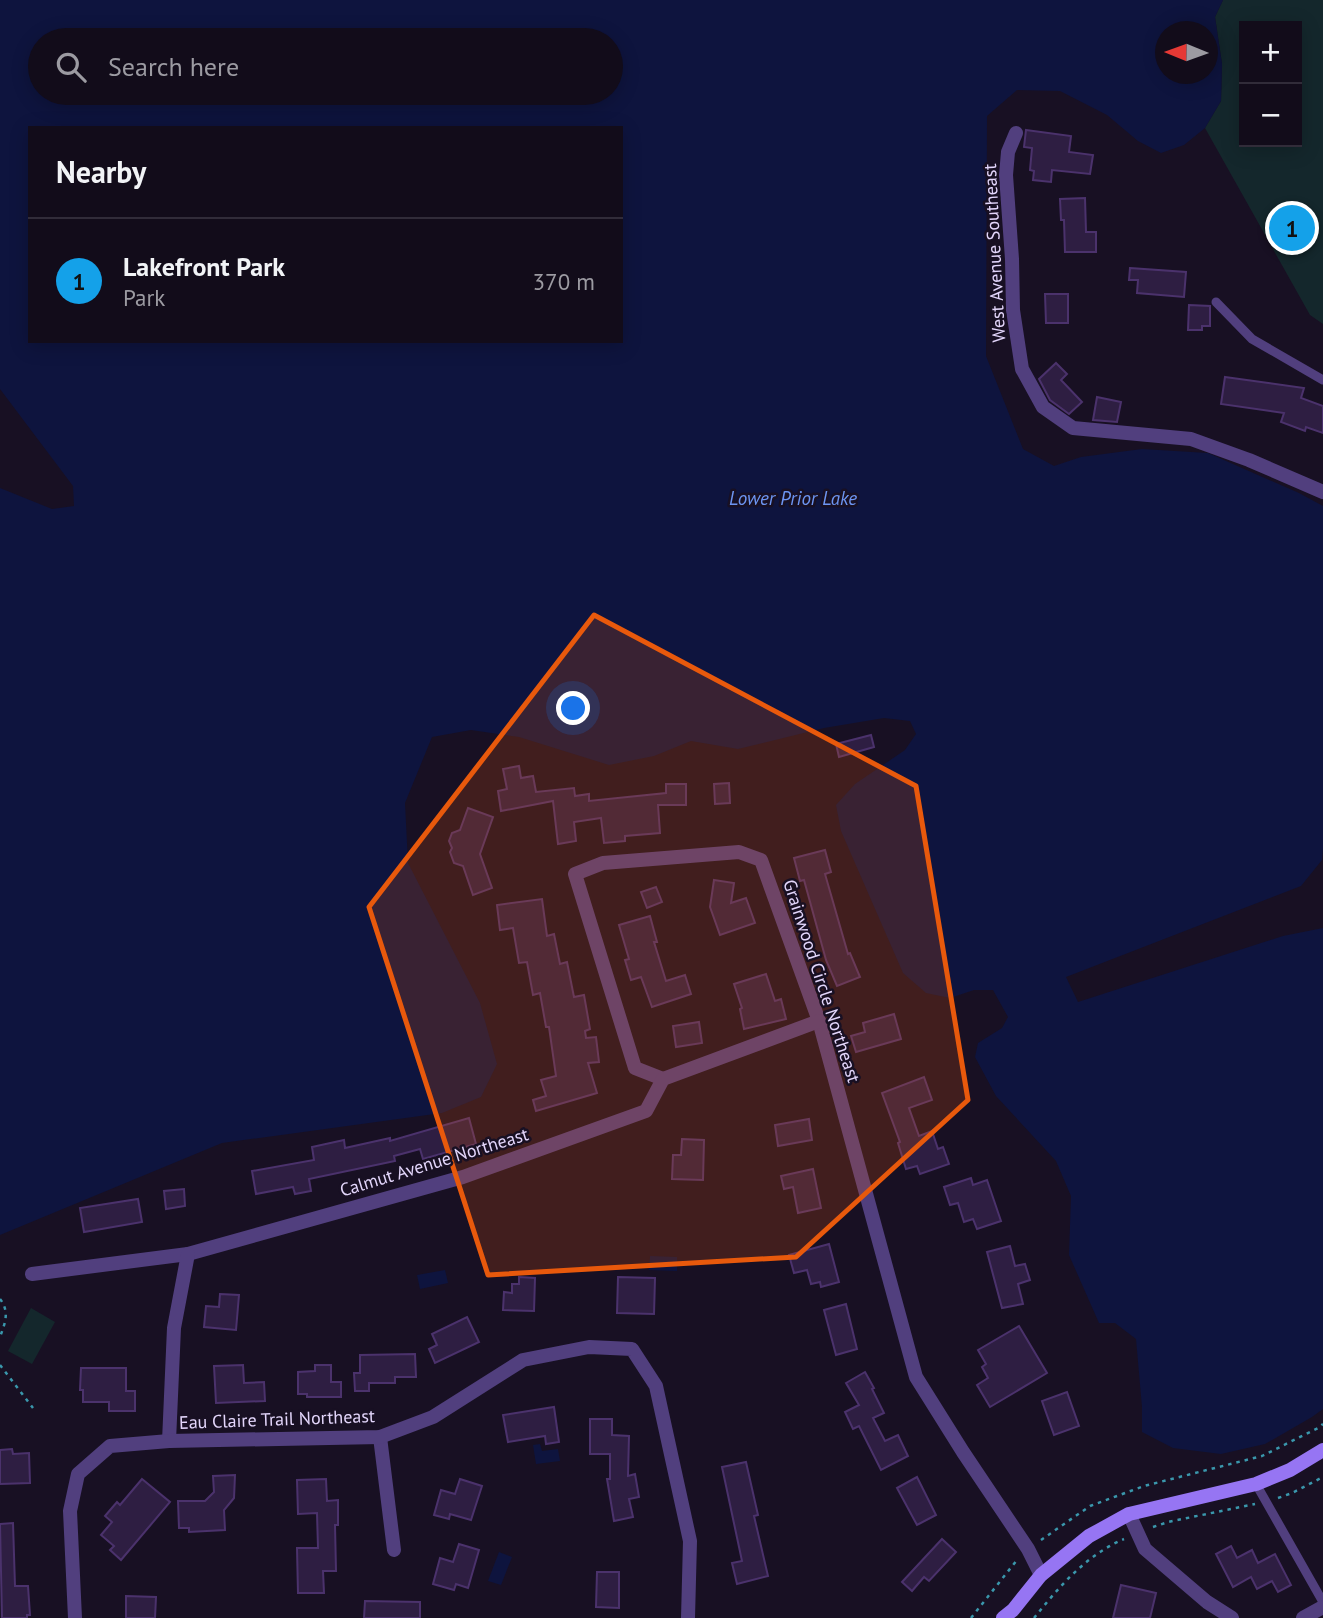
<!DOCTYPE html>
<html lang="en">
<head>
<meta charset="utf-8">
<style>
	:root { --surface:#120c1a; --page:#1b1523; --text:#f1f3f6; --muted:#9c9ba2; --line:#312c39; --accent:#14a1e9 }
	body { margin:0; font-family:"PT Sans",sans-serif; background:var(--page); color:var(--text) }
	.controls { position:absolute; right:21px; top:21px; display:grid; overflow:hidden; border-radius:0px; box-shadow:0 4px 18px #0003 }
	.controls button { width:63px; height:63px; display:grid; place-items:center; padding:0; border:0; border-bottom:2px solid var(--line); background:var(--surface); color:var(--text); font:35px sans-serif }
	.compass { position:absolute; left:1155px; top:21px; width:63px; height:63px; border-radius:50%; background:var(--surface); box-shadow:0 4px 18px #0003; rotate:271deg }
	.you { position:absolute; left:574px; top:709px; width:24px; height:24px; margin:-18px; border:5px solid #fff; border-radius:50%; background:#1a73e8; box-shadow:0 0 0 10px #1a73e833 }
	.badge { display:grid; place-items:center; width:46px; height:46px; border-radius:50%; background:var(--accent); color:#111; font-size:23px; font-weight:700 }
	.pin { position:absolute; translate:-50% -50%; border:4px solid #fff; box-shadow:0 2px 7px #0006 }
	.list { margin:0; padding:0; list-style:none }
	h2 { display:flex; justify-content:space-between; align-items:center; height:91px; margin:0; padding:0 28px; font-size:30px }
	h2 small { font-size:23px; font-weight:400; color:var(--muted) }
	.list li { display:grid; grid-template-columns:46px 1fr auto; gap:21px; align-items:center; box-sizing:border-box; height:126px; padding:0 28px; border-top:2px solid var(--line) }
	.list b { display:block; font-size:26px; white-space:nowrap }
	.list p { margin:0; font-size:23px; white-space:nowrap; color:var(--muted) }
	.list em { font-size:23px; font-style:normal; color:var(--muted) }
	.icon { flex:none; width:38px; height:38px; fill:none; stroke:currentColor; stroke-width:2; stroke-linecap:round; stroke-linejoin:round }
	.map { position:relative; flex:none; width:1323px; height:1618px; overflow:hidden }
	.search { position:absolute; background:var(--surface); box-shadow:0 4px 18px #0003; left:28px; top:28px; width:595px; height:77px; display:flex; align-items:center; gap:18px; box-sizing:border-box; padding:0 24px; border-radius:38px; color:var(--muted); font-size:26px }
	.panel { position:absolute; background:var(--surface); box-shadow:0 4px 18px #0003; left:28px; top:126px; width:595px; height:217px; border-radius:0px }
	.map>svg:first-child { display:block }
</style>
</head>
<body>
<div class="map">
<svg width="1323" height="1618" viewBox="0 0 1323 1618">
	<rect width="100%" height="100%" fill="#181023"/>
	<g fill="#14272c" fill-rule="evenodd">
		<path d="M1223,0H1323V324L1310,315L1205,128L1221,101L1222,64L1215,17ZM1244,26H1297V142H1244Z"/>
		<polygon points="31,1308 55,1322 32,1364 8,1351"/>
	</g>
	<g fill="#0e143e" fill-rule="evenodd">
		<path d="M0,0H1223L1215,17L1222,64L1221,101L1205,128L1184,145L1161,153L1138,141L1107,115L1060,91L1017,90L987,116L986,356L1023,449L1054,466L1081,457L1142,449L1208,453L1299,493L1323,506V849L1322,860L1301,886L1066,977L1078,1002L1283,936L1323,928V1409L1312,1417L1265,1444L1221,1454L1173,1448L1142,1432V1407L1136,1339L1115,1323H1099L1069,1255L1071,1196L1056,1161L996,1096L975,1057L978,1043L1002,1028L1008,1017L993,990H974L950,998L926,993L903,973L841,831L836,805L855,784L905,750L916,734L910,721L884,718L824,728L738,749L691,741L654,756L609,765L519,737L471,730L432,737L405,803L408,863L480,1003L497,1064L481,1097L442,1113L222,1143L0,1235V488L52,509L74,506L73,486L0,389ZM1166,32H1208V74H1166ZM611,40V93H40V40ZM30,128H621V341H30Z"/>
		<polygon points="650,1256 677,1257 677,1271 649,1270"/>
		<polygon points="445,1270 448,1283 420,1289 417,1275"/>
		<polygon points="540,1444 542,1451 558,1449 560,1461 536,1464 533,1445"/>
		<polygon points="499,1552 512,1557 501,1585 488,1581"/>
	</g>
	<g fill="#2e1e42" stroke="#4b326c" stroke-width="2">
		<polygon points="1026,130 1071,136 1069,152 1093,155 1090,174 1052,170 1051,182 1033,180 1034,171 1030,170 1032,148 1024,147"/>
		<polygon points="1085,198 1086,232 1096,232 1096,252 1065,252 1064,220 1061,220 1060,199"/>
		<polygon points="1130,268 1186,272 1184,297 1137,293 1138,280 1129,280"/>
		<polygon points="1045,294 1068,294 1068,323 1046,323"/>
		<polygon points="1189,305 1210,306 1210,326 1202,326 1202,330 1188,330"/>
		<polygon points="1056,363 1067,374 1061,380 1082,402 1069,414 1050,400 1039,379"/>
		<polygon points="1225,377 1304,388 1301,398 1323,406 1323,433 1306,427 1305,431 1281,422 1284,413 1221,404"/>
		<polygon points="1097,397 1121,402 1117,422 1093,420"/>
		<polygon points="871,735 874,747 839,757 836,744"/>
		<polygon points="519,766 521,778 533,776 536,792 574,788 575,796 589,794 589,801 666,793 666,784 686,784 686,805 658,805 660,833 625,836 625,841 604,843 601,818 574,822 576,841 558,844 553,801 501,811 498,791 507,789 503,769"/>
		<polygon points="729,783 730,803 715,804 714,784"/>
		<polygon points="468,808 493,817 480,854 492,888 473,895 463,866 454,863 450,852 452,848 449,841 452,833 460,830"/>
		<polygon points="825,850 831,872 825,874 848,954 850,953 860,977 837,986 826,960 804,880 800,881 794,858"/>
		<polygon points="714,880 734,883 731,903 746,898 755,923 720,935 710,907"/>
		<polygon points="656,887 662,902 647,908 641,892"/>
		<polygon points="542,899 547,936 554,934 560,964 567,962 574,997 584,995 590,1029 585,1031 586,1038 596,1037 599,1062 588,1063 597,1093 536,1111 533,1100 546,1096 541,1080 556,1076 549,1027 546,1027 540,993 533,995 527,962 519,963 513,928 500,930 497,905"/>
		<polygon points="650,916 657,942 654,942 666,981 685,975 691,994 652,1007 641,977 631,980 625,960 629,959 619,925"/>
		<polygon points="766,974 775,1001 781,999 786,1019 744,1029 740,1009 742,1008 734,984"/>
		<polygon points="894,1014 901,1039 856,1052 851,1036 865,1032 863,1023"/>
		<polygon points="699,1022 702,1043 676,1047 673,1026"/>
		<polygon points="924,1077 932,1100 909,1108 919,1136 932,1131 938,1149 943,1147 949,1164 920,1174 917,1166 906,1169 898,1143 900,1142 882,1093"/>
		<polygon points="469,1118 476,1144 423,1159 420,1149 394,1156 395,1161 309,1179 311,1191 295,1194 293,1187 256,1194 252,1171 314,1160 312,1147 344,1140 345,1148 390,1138 390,1141"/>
		<polygon points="809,1119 812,1140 778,1146 775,1125"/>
		<polygon points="682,1139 704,1140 703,1180 672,1179 673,1155 681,1155"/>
		<polygon points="813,1169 821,1208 798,1213 793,1187 784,1189 781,1176"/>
		<polygon points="971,1178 973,1185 987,1180 1001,1221 977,1229 973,1219 964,1222 958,1203 950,1205 944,1187"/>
		<polygon points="184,1189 185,1206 166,1209 164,1191"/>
		<polygon points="138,1199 142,1222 84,1232 80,1208"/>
		<polygon points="829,1244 839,1282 821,1287 820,1282 811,1284 807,1270 794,1273 789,1255"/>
		<polygon points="1010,1246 1015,1266 1025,1264 1030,1280 1018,1284 1023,1304 1002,1308 987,1252"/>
		<polygon points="519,1277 535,1278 534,1311 503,1310 504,1292 512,1293 512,1284 519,1284"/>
		<polygon points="618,1277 655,1278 654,1314 617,1313"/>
		<polygon points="220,1294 239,1295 236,1330 204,1327 206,1306 219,1307"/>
		<polygon points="846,1304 857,1349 836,1355 824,1310"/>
		<polygon points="467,1317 479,1342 435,1363 429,1349 437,1345 432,1334"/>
		<polygon points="1019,1326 1047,1373 990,1407 977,1385 988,1378 982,1367 986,1364 978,1350"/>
		<polygon points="415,1354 416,1377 395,1377 395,1383 369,1383 369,1391 355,1391 354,1373 360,1373 360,1355"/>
		<polygon points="243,1365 244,1383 264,1382 265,1401 216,1403 214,1366"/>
		<polygon points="315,1365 331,1365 331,1382 341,1382 341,1397 307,1397 307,1394 298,1394 298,1372 315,1371"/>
		<polygon points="81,1368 126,1368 126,1391 135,1391 135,1411 109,1411 109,1402 83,1402 83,1390 80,1390"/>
		<polygon points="865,1372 874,1388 872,1389 884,1413 873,1418 885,1441 898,1435 908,1456 881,1470 859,1426 853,1429 845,1412 859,1405 846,1383"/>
		<polygon points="1067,1392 1079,1426 1054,1435 1042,1401"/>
		<polygon points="554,1407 559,1442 546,1444 545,1436 508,1442 503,1415"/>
		<polygon points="590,1419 612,1419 612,1435 629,1436 628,1476 635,1474 639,1497 629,1499 633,1517 614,1521 607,1479 610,1479 610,1454 590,1454"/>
		<polygon points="12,1449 13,1454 29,1453 30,1483 0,1484 0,1450"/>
		<polygon points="746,1462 758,1515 754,1516 768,1576 737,1584 732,1563 742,1561 722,1467"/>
		<polygon points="235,1475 234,1498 224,1510 225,1530 189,1532 189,1528 179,1528 178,1501 205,1501 214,1492 213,1476"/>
		<polygon points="917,1477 936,1515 917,1525 897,1488"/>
		<polygon points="142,1479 170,1502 121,1560 110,1550 114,1546 101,1535 112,1522 105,1516 117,1502 120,1505"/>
		<polygon points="326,1479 327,1501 338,1500 338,1525 335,1525 336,1571 323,1571 324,1593 298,1593 297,1548 318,1548 317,1513 298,1514 297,1480"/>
		<polygon points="460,1479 482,1486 471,1520 450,1514 449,1519 434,1515 441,1490 455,1494"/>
		<polygon points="13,1523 15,1586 28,1586 30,1615 27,1615 27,1618 2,1618 0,1524"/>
		<polygon points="942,1539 956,1552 929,1581 924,1577 912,1591 902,1582"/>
		<polygon points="459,1544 479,1550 468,1588 456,1584 454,1590 433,1584 440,1558 453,1562"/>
		<polygon points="1231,1546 1237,1558 1252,1550 1258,1563 1275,1554 1291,1585 1278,1592 1272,1581 1257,1589 1251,1577 1233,1587 1216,1554"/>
		<polygon points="597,1572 619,1572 619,1608 596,1607"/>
		<polygon points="1121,1585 1156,1593 1150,1618 1113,1618"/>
		<polygon points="126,1596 156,1597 155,1618 126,1618"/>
		<polygon points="365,1601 420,1602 420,1618 364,1618"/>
	</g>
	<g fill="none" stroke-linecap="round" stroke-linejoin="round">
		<g stroke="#3a97ac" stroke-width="2.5" stroke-dasharray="3.5 5" stroke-linecap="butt">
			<path d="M0,1299C10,1312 5,1323 0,1337"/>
			<polyline points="0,1365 33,1408"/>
			<polyline points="1278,1498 1292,1493 1323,1477"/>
			<polyline points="1153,1527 1168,1522 1255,1504"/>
			<polyline points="1041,1540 1090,1506 1144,1486 1262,1456 1318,1428 1323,1424"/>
			<polyline points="971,1618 1017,1560"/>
			<path d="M1034,1618C1059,1587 1086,1555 1124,1539"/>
		</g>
		<g stroke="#513f7e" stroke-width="9">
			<polyline points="1216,302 1252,339 1323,380"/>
			<polyline points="1256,1484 1323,1602"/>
		</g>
		<g stroke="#513f7e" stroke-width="14">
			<polyline points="1016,133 1008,152 1006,175 1012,259 1013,310 1022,369 1043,407 1073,428 1191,439 1249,460 1323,492"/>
			<polyline points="663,1079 635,1068 575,874 603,863 739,852 761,860 819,1021 916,1377 963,1452 1028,1549 1041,1575"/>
			<polyline points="32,1274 188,1254 463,1177 646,1111 663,1079 819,1021"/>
			<polyline points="380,1437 394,1550"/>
			<polyline points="169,1441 174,1328 188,1254"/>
			<polyline points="1129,1514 1145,1549 1207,1602 1232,1618"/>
			<polyline points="75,1618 70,1511 78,1474 110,1446 169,1441 380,1437 433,1417 523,1360 589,1347 632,1349 656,1386 690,1541 688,1618"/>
			<polyline points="1303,1618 1323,1607"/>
		</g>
		<polyline stroke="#9675f3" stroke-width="14" points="1003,1618 1013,1610 1041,1575 1089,1536 1129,1514 1256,1484 1290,1470 1323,1450"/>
	</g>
	<path fill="#e8590c" fill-opacity="0.2" stroke="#e8590c" stroke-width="5" stroke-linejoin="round" d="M594,615L916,786L968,1100L796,1257L488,1275L369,907Z"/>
	<g text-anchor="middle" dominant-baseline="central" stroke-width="5" stroke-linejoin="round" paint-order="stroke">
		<g font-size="18" fill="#e3d6fb" stroke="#181023">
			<text transform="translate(994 253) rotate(-93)">West Avenue Southeast</text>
			<text transform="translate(822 981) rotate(72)">Grainwood Circle Northeast</text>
			<text transform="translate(434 1162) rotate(-17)">Calmut Avenue Northeast</text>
			<text transform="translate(277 1419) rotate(-2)">Eau Claire Trail Northeast</text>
		</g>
		<g font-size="19" font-style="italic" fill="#6d95f2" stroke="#181023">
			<text x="793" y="498">Lower Prior Lake</text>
		</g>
	</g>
</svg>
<div class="controls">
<button>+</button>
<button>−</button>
</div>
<svg class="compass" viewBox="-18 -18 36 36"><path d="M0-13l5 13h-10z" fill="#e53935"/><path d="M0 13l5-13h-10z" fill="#9c9ba2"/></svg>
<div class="you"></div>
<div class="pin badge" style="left:1292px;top:228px">1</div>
<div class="search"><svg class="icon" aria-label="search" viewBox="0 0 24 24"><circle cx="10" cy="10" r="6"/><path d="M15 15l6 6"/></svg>Search here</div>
<section class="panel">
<h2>Nearby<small></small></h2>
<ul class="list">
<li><span class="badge">1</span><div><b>Lakefront Park</b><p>Park</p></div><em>370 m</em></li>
</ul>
</section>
</div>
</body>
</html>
